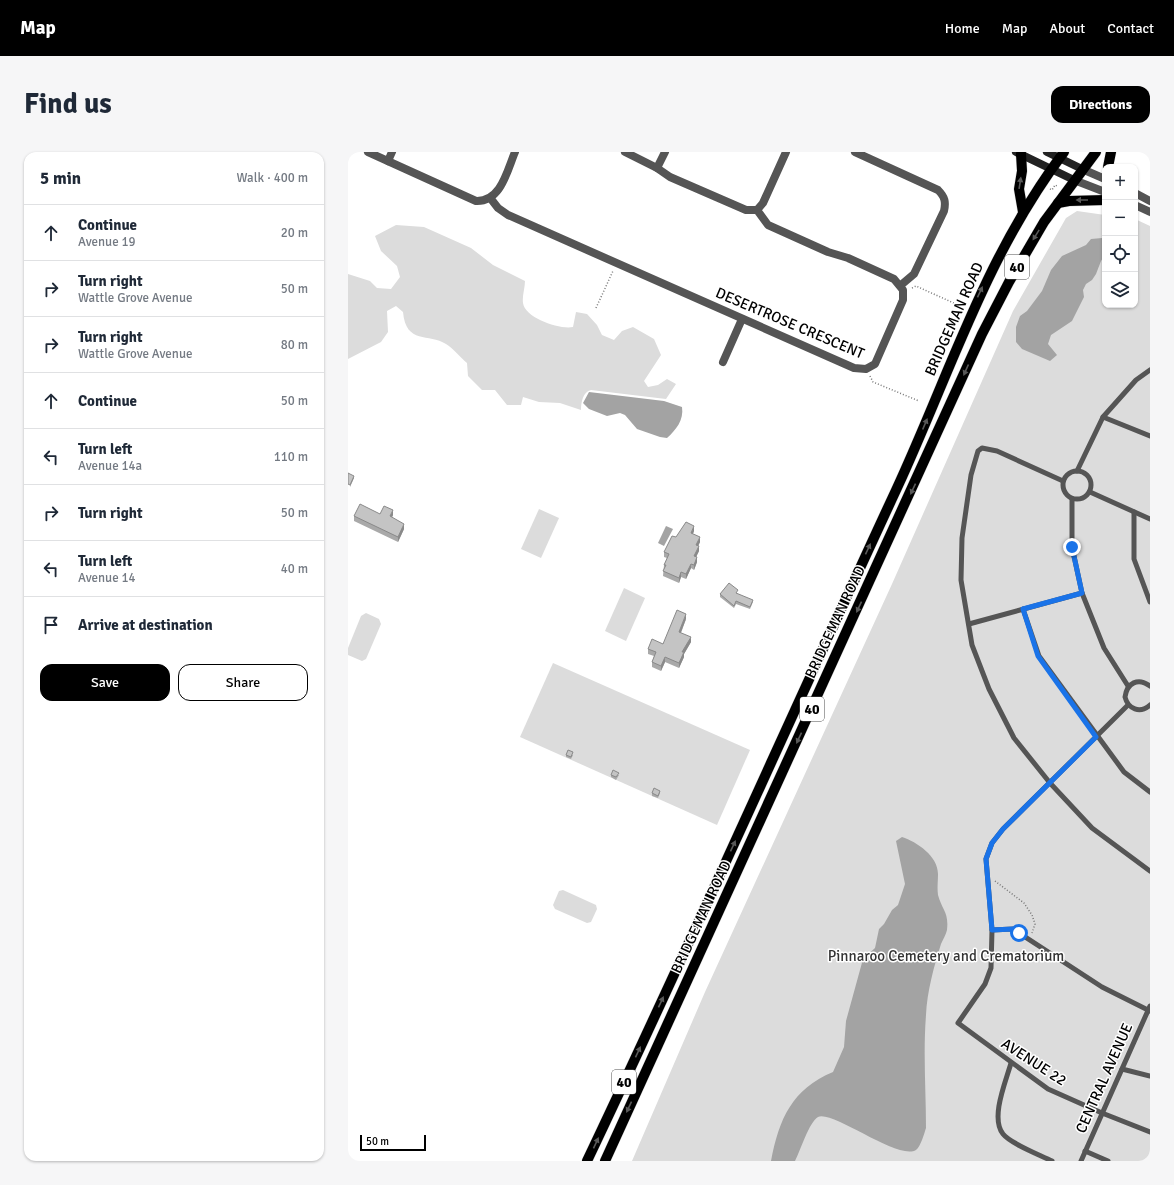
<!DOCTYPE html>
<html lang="en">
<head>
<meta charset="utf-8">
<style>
	:root { --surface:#fff; --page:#f6f6f7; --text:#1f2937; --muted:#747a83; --line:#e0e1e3; --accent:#000 }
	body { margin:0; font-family:Signika,sans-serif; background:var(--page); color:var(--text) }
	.controls { position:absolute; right:12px; top:12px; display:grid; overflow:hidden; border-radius:8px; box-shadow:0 1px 3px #0004 }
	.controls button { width:36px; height:36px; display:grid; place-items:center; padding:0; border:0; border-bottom:1px solid var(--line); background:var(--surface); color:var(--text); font:20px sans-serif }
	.scale { position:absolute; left:12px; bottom:10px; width:66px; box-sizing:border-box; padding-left:4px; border:2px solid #000; border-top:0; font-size:11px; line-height:14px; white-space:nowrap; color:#000; -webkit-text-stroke:3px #fff; paint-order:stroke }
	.stop { position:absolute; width:12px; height:12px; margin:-9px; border:3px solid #1a73e8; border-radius:50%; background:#fff }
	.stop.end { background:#1a73e8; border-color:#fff; box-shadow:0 1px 4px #0008 }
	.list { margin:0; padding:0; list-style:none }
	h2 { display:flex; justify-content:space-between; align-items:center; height:52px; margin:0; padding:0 16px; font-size:17px }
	h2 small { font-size:13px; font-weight:400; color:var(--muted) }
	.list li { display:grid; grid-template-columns:26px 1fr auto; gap:12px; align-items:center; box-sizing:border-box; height:56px; padding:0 16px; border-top:1px solid var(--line) }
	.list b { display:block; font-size:15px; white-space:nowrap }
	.list p { margin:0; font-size:13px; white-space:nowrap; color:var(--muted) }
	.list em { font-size:13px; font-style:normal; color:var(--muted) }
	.actions { display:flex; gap:8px; padding:12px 16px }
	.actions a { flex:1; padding:9px 0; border:1px solid var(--accent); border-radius:12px; text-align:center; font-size:14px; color:var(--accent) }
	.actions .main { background:var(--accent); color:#fff }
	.icon { flex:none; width:22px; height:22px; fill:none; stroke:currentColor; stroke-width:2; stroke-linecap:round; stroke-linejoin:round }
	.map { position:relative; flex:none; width:802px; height:1009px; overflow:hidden; border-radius:12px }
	header { display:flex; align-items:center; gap:24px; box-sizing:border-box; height:56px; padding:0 20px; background:var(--accent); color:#fff }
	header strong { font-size:19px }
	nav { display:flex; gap:22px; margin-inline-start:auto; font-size:14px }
	.intro { display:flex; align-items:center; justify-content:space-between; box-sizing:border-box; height:96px; padding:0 24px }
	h1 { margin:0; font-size:28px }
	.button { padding:10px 18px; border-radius:12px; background:var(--accent); color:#fff; font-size:14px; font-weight:700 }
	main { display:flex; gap:24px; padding:0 24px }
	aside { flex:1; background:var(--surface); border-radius:12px; box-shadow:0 1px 3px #0004 }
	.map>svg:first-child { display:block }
</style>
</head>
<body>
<header>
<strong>Map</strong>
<nav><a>Home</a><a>Map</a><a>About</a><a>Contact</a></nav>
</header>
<div class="intro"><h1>Find us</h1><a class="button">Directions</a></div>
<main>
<aside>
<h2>5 min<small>Walk · 400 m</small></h2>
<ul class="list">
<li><svg class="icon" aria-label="ahead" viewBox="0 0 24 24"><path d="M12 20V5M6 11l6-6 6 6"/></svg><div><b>Continue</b><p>Avenue 19</p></div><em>20 m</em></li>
<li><svg class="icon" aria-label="right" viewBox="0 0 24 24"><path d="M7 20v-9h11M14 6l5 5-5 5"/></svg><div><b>Turn right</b><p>Wattle Grove Avenue</p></div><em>50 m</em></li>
<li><svg class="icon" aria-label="right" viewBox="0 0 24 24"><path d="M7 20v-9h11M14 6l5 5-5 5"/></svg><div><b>Turn right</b><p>Wattle Grove Avenue</p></div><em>80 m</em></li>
<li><svg class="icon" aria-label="ahead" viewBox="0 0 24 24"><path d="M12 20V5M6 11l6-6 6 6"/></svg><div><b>Continue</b></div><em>50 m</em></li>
<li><svg class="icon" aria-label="left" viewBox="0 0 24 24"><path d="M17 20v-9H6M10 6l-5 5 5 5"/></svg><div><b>Turn left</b><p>Avenue 14a</p></div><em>110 m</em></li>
<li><svg class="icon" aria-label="right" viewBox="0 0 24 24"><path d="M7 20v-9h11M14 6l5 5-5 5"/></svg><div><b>Turn right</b></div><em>50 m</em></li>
<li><svg class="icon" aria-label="left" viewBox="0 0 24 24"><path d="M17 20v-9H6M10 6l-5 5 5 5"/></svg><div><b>Turn left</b><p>Avenue 14</p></div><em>40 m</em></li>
<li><svg class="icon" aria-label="arrive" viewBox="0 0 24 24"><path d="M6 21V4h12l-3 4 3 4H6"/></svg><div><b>Arrive at destination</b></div></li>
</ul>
<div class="actions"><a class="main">Save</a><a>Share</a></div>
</aside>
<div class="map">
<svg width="802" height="1009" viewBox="0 0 802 1009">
	<rect width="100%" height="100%" fill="#fff"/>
	<g fill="#dcdcdc">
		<polygon points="729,59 757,63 757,153 787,153 787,67 802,74 802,1009 284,1009 357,840 544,432 665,159 718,66"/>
		<path d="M48,73L76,75L123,96L145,113L177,129C177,136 174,144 175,151C177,166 212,178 225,175L228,160L239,162L249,173L254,183L266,188L274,179L285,175L306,187L313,203L296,229L300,235L310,233L319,227L328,232L318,247L243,238C235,240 233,250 233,258L212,251L191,250L175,245L173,253H159L147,238H134L120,224L119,211C112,205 106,197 98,192C81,181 58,193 55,160L48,154L39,159L40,180L33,190L0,207V122L22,129L29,136L43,137L52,125L49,114L33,99L27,84Z"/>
		<polygon points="191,357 211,366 193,406 173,397"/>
		<polygon points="276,436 297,446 278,489 257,479"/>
		<polygon points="18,461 31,467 33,472 18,507 14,509 0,503 0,496 13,464"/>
		<polygon points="205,511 402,598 369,673 172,585"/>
		<polygon points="215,738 248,753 249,757 243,770 239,771 207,757 205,753 211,739"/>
	</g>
	<g fill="#a3a3a3">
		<polygon points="754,86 757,94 757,103 753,109 748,122 744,128 738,132 735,138 736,145 724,169 703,183 700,192 709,203 702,209 674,197 668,190 668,175 672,164 679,159 694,139 703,118 714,104 738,93 743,87"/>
		<path d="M241,240L316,249L334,255C336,268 328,278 319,286L312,285L289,277L277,263L272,261L259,264L241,257L235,251Z"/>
		<polygon points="318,374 325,377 316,394 310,391"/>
		<path d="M554,685C569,690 590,704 590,722C590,730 589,735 590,743C594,758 601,760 599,778C598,783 595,787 593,792C586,814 579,840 578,863C575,901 578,939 578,976C576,982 573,994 568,998C550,1009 485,958 470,965C461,970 452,1000 447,1009H423C431,967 444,937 485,920L496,895L498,869L515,807L527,796L531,777L536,772L544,758L550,753L557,732L548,689Z"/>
	</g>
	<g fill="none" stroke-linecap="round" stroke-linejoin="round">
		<g stroke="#dbdbdb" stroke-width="11">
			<g id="primary">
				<polyline points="673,2 674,19 671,37 675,60"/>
				<polyline points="760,15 763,0"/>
				<polyline points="710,51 721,49 757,48"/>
				<path d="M239,1009C345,786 445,560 549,336C603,219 637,105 716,0"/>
				<polyline points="257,1009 634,182 661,130 696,70 748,0"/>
			</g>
		</g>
		<g stroke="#777" stroke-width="1.5" stroke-dasharray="1 2" stroke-linecap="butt">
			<polyline points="702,37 704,38 707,33 709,34"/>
			<polyline points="564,136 568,134 610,153"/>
			<polyline points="248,156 265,119"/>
			<polyline points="522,224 525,230 571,249"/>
			<polyline points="647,729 676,751 684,763 687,772 684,781"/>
		</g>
		<g stroke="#555" stroke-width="5">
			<polyline points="755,265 802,284"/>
			<circle cx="729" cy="333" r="14"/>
			<polyline points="729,319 755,265 788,228 802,218"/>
			<polyline points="715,329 649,299 634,296 630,299 623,323 614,386 613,428 624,493 641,537 666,586 702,631 744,676 802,719"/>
			<polyline points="742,340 802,367"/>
			<polyline points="724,347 724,395 734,441 756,496 780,534"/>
			<polyline points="786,360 786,407 802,450"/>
			<polyline points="675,457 691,504 776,620 802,640"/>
			<polyline points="621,472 734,441"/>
			<path d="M802,534C790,525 779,531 777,545C780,557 792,562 802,553"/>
			<polyline points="780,553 655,677 644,691 638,707 644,778 643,816 637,832 610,871 700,937 754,961 802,980"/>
			<polyline points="644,778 665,777 754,835 802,859"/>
			<path d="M663,911C658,929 642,966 655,982C663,992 692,1003 704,1009"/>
			<polyline points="774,917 802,924"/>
			<polyline points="737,999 760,1009"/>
			<polyline points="733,1009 802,854"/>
		</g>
		<g stroke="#555" stroke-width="8">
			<path d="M20,0L128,49C153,50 159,19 167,0"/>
			<polyline points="277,0 309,16 322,25 398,58 409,58 415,51 438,0"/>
			<path d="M507,0L590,38C597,45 598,50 596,59L566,122L553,133"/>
			<polyline points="40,9 44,0"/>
			<polyline points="309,16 317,0"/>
			<polyline points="734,17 757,27"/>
			<polyline points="726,28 757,40"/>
			<polyline points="787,41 802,49"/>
			<polyline points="143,47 150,56 160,63 506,216 518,217 527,212 555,148 555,138 546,127 500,106 480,100 420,73 409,58"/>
			<polyline points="787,53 802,60"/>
			<polyline points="375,210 394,167"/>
		</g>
		<g stroke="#222" stroke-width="8">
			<polyline points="668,0 726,28"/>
			<polyline points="699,0 734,17"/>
		</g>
		<use href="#primary" stroke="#000" stroke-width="10"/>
	</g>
	<g fill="#a9a9a9">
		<polygon points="32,362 45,363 44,365 56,377 50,390 6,369 6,364"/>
		<polygon points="346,379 345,382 352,390 350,394 351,399 348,405 349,410 346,418 343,416 338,427 333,425 331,431 315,424 316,413 319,406 316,405 316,400 328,385"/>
		<polygon points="390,441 389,442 405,450 402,457 388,452 386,456 372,445 372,442"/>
		<polygon points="338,467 333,481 343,490 336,502 336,505 331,516 317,510 313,519 304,515 304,510 306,504 300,502 300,497 315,492"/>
		<polygon points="218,603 225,603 223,607 218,605"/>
		<polygon points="263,623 271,623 268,628 263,625"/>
		<polygon points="304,641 312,641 310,646 304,644"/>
	</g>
	<g fill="#898989">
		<polygon points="6,324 6,326 2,335 2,333"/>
		<polygon points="45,358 45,363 42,369 42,364"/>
		<polygon points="56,372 56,377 50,390 50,385"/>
		<polygon points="346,374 346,379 343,386 343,381"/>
		<polygon points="352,385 352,390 348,398 348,393"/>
		<polygon points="351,394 351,399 346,409 346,404"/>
		<polygon points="349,405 349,410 346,418 346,413"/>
		<polygon points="343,412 343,416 338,427 338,422"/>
		<polygon points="333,420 333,425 331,431 331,426"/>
		<polygon points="338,462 338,467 331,485 331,480"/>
		<polygon points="343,485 343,490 336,502 336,505 331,516 331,511 334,500"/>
		<polygon points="317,505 317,510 313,519 313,514"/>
	</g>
	<g fill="#c4c4c4" stroke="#898989">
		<polygon points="0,321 6,324 2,333 0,332"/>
		<polygon points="12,352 32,362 36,354 45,358 42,364 56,372 50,385 6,364"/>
		<polygon points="338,370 346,374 343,381 352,385 348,393 351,394 346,404 349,405 346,413 343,412 338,422 333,420 331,426 315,419 318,413 316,413 321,402 316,400 324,384 328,385"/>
		<polygon points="381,431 390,438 388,441 405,448 402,455 388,449 386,454 372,442"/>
		<polygon points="329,458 338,462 331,480 343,485 334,500 336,500 331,511 317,505 313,514 304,510 308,500 300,497 304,487 315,492"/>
		<polygon points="220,598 225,600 223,605 218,603"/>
		<polygon points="265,618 271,621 268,625 263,623"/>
		<polygon points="306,636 312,639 310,644 304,641"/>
	</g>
	<defs><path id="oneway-solid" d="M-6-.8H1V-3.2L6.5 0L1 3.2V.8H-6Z"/></defs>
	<g fill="#595959">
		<use href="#oneway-solid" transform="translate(672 31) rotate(-81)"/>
		<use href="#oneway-solid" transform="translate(734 48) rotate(-180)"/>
		<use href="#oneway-solid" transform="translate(688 83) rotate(122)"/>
		<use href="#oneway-solid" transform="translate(632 140) rotate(-65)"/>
		<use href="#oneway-solid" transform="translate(618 218) rotate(114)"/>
		<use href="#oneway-solid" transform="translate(577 272) rotate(-67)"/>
		<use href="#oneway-solid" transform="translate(565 337) rotate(115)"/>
		<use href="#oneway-solid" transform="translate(520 397) rotate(-65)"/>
		<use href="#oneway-solid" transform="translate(511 455) rotate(115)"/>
		<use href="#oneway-solid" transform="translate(451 586) rotate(115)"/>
		<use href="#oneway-solid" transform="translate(385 694) rotate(-65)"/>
		<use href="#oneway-solid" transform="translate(313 850) rotate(-65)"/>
		<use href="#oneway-solid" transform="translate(290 900) rotate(-65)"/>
		<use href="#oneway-solid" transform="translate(281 955) rotate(115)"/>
		<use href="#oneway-solid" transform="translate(248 991) rotate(-65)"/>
	</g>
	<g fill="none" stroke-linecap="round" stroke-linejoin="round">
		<polyline stroke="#1a73e8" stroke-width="5" points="671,781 665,777 644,778 638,707 644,691 655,677 748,585 690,504 675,457 734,441 724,395"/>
	</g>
	<g text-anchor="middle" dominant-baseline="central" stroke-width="3" stroke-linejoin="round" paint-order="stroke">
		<g fill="#fff" stroke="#4c4c4c" stroke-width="1">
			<rect x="657" y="103" width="24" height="24" rx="3"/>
			<rect x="452" y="545" width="24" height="24" rx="3"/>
			<rect x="264" y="918" width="24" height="24" rx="3"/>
		</g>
		<g font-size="14" font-weight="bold" fill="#000">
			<text x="669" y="115">40</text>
			<text x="464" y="557">40</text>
			<text x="276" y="930">40</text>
		</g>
		<g font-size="15" fill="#000" stroke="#fff">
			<text transform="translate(606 167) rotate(-66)">BRIDGEMAN ROAD</text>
			<text transform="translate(442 171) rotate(23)">DESERTROSE CRESCENT</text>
			<text transform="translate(487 470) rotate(-65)">BRIDGEMAN ROAD</text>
			<text transform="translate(353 765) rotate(-65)">BRIDGEMAN ROAD</text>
			<text transform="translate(686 910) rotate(33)">AVENUE 22</text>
			<text transform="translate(756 926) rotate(-66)">CENTRAL AVENUE</text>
		</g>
		<g font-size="15" fill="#333" stroke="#fff">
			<text x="598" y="804">Pinnaroo Cemetery and Crematorium</text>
		</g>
	</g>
</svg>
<div class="controls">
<button>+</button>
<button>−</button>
<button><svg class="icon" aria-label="locate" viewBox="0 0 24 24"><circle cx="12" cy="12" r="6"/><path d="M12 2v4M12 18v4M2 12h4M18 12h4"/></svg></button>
<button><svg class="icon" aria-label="layers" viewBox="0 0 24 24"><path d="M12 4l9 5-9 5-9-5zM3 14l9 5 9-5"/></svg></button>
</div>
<div class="scale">50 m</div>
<div class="stop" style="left:671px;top:781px"></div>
<div class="stop end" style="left:724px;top:395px"></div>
</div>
</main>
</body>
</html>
